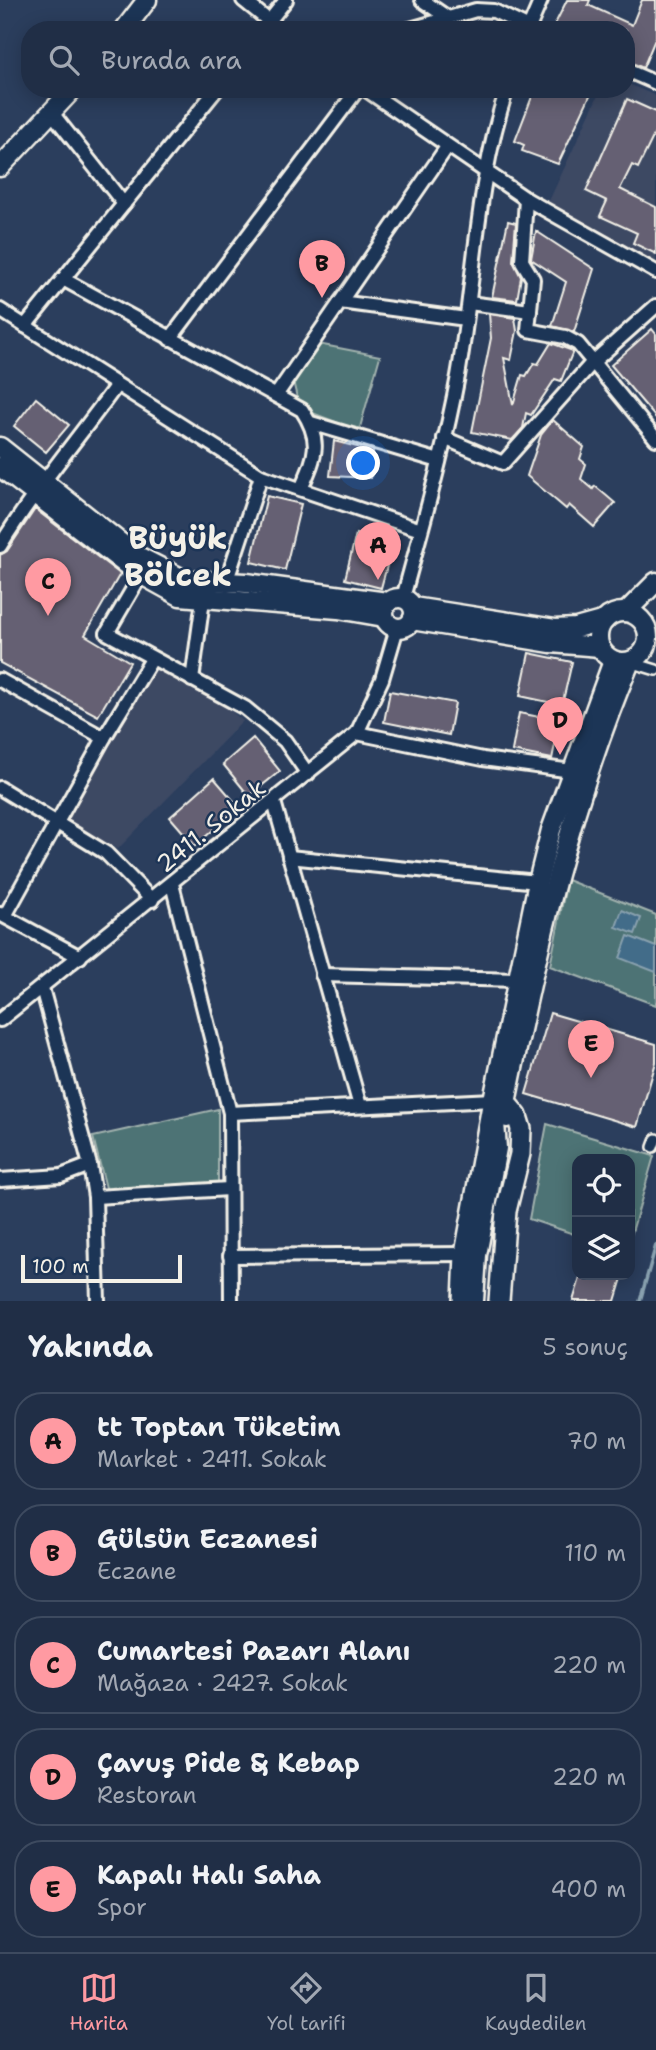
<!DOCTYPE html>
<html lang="tr">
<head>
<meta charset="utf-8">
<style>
	:root { --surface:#202e46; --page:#28364d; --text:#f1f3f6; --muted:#a2a8b3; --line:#3d4a5f; --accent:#ff9aa2 }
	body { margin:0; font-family:"Shantell Sans",sans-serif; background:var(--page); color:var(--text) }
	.controls { position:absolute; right:21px; bottom:21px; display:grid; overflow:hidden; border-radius:14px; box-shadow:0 4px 18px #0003 }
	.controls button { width:63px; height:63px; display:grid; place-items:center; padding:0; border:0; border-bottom:2px solid var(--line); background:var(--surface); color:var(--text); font:35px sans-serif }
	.scale { position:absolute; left:21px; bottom:18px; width:161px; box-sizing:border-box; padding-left:7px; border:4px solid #f4f1e8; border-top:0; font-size:19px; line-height:24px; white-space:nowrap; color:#f4f1e8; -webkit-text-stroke:5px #1d3557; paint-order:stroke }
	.you { position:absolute; left:364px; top:464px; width:24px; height:24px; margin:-18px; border:5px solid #fff; border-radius:50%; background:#1a73e8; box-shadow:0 0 0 10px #1a73e833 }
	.badge { display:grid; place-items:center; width:46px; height:46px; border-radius:50%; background:var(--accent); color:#111; font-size:23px; font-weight:700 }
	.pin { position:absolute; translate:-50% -58px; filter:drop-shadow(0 2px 4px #0008) }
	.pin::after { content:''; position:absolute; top:37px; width:24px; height:21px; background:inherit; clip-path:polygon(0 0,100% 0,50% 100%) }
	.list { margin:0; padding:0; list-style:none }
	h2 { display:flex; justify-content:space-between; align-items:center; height:91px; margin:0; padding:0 28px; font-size:30px }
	h2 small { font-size:23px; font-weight:400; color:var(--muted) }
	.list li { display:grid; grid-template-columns:46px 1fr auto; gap:21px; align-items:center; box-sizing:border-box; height:98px; margin:0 14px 14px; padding:0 14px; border:2px solid var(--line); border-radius:28px }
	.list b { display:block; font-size:26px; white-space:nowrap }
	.list p { margin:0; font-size:23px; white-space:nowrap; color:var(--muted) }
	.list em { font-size:23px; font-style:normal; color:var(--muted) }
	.icon { flex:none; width:38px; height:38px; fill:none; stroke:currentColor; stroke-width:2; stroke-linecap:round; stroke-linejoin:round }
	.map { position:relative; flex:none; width:656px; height:1301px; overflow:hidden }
	.search { position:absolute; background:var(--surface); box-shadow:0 4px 18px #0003; left:21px; right:21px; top:21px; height:77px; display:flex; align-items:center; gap:18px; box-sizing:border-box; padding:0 24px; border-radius:28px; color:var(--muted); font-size:26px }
	.sheet { height:651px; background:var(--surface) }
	nav { display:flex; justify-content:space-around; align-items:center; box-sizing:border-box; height:98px; border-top:2px solid var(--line); background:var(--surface); font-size:19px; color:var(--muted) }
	nav a { display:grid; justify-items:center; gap:4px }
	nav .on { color:var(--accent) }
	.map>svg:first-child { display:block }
</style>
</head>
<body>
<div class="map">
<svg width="656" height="1301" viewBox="0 0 656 1301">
	<rect width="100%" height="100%" fill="#2b3e5d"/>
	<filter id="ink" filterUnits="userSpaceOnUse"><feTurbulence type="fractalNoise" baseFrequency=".0143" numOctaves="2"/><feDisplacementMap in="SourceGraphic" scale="14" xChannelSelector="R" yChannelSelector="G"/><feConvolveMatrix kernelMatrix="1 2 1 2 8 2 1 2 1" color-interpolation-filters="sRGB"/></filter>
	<g filter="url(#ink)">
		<g fill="#3c4864">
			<polygon points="626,83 656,96 656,263 548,203 601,89 626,89"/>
			<polygon points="156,669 215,698 243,721 118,849 66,821 150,673"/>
		</g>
		<g fill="#4e7374" stroke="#a1b2ae" stroke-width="2">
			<polygon points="318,344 380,356 359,431 310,412 298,402 293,381"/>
			<polygon points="567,880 656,915 656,1005 550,966"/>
			<polygon points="218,1109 218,1184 107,1192 93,1137"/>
			<polygon points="547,1124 654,1156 630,1239 630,1159 577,1159 577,1235 529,1219"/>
		</g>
		<g fill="#426c89" stroke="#89a1af" stroke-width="2">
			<polygon points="622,910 641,918 635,934 616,927"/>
			<polygon points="628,936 656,947 656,972 620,958"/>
		</g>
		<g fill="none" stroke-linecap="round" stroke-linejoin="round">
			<polyline stroke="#89a1af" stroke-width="3.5" points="640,1301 656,1245"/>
		</g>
		<g fill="#656173" stroke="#f4f1e8" stroke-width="2">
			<polygon points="567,0 590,0 588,5 632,25 642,0 656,0 656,37 643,68 626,60 626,30 562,30 554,26"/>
			<polygon points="535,89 593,89 558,164 522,151 524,145 515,141"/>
			<polygon points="627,99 656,112 656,131 638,168 632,165 620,189 656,207 656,254 633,243 637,233 600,216 607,201 586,191"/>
			<polygon points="508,221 516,223 513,261 521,277 517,300 492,297"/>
			<polygon points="536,231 594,269 574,332 552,326 566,282 531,259"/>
			<polygon points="489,314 515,318 517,331 511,360 504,358 513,405 522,375 526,376 534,363 538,364 551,343 573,351 561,381 555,379 531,415 526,413 523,428 512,440 472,432 491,338"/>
			<polygon points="652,329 656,334 656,418 611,365"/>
			<polygon points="36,398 69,425 46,452 14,426"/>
			<polygon points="553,420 584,447 580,459 586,464 581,479 593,489 595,486 615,503 594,527 569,505 566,509 527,476 541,435"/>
			<polygon points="334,441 373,451 371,478 330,476"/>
			<polygon points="267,496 301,504 285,570 251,562"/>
			<polygon points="35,509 120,574 85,635 130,662 98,716 0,663 0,555 7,551"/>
			<polygon points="356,534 393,543 381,588 345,579"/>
			<polygon points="529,653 572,662 562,705 520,696"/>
			<polygon points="390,691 455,703 449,735 384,722"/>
			<polygon points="519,713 560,721 552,759 512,751"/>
			<polygon points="253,738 280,771 249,796 223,764"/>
			<polygon points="214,778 239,807 195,846 170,817"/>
			<polygon points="550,1013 656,1044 656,1062 637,1127 526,1094"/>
			<polygon points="581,1275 623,1275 615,1301 573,1301"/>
		</g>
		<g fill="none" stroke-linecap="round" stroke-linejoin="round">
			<g stroke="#f4f1e8" stroke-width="14">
				<g id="pedestrian">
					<polyline points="630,662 656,670"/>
					<polyline points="653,1147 656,1139"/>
				</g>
			</g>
			<g stroke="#f4f1e8" stroke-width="18">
				<g id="minor">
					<polyline points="243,0 280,30"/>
					<polyline points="422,0 448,18"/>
					<polyline points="262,30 286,0"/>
					<polyline points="407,30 476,10 494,11 533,30"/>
					<polyline points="528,30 541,0"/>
					<polyline points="626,70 656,83"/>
					<polyline points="365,89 526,199 656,272"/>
					<polyline points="52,113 124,204"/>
					<polyline points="526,199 522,261 533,279 528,330 565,337 578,344 656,439"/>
					<path d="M63,279L302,410C323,442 315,457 301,489"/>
					<polyline points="340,302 466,319"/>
					<polyline points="469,303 530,311"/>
					<polyline points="0,310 261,476 421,530"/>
					<polyline points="25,326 217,89"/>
					<polyline points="170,339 358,89"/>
					<polyline points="277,394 447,147"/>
					<polyline points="311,423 439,461"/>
					<polyline points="444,438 503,463 592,363 656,306"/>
					<path d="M0,546C35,489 77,440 116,386"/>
					<polyline points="141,575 107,633 245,708 285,741 308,774"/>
					<polyline points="226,583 261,476"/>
					<path d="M403,598C423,524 444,451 458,376C475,281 476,181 507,89"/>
					<polyline points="0,680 104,738"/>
					<polyline points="192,680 203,600"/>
					<polyline points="357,733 483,759 572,771"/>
					<polyline points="0,788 106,853 152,900"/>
					<polyline points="274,802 360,1106"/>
					<polyline points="289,857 538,882"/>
					<polyline points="172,884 230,1113 231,1301"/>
					<polyline points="0,914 80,957"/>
					<polyline points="5,916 104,738 152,659"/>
					<polyline points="322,975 518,980"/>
					<polyline points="42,988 90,1165 95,1197 98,1301"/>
					<polyline points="0,1020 357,733 382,679 397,628"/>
					<polyline points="230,1113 493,1100"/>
					<polyline points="0,1180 61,1176 90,1165"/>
					<polyline points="95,1197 229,1189"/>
					<polyline points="230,1256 465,1254"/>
				</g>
			</g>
			<g stroke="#f4f1e8" stroke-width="23">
				<g id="secondary">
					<polyline points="124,30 147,0"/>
					<polyline points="0,167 73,89"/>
					<polyline points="0,447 136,555 185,580 246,583 387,602"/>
					<polyline points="0,467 133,570 180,596 338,609 384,617"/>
					<circle cx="399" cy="613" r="15"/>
					<polyline points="413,607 555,629 576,628 605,620"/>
					<circle cx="623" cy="637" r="25"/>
					<polyline points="626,612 656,582"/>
					<polyline points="412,620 551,643 600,647"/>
					<path d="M507,1118L506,1103C536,952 570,804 630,662"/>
					<polyline points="474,1301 477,1255 497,1148 493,1100 538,882 551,830 613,661"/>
				</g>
			</g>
			<g stroke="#f4f1e8" stroke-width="24">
				<g id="trunk">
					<polyline points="463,1301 465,1254 493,1100"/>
					<polyline points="499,1301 506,1211 520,1154 521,1129 517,1116 506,1103"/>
				</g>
			</g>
			<use href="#pedestrian" stroke="#1d3557" stroke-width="9"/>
			<use href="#minor" stroke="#1d3557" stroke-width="12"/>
			<use href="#secondary" stroke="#1d3557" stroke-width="18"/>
			<use href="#trunk" stroke="#1d3557" stroke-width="19"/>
		</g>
	</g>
	<g text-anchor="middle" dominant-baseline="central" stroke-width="5" stroke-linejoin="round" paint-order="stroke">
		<g font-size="24" fill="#f4f1e8" stroke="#1d3557">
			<text transform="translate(211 826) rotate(-39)">2411. Sokak</text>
		</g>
		<g font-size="32" font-weight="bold" fill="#f4f1e8" stroke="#1d3557">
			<text x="178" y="537">Büyük<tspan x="178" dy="37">Bölcek</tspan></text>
		</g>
	</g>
</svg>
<div class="controls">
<button><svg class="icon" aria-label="locate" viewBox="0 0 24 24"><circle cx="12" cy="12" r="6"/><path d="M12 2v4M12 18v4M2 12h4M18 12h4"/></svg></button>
<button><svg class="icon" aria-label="layers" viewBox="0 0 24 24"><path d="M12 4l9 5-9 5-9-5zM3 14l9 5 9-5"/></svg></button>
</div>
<div class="scale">100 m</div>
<div class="you"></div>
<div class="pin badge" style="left:378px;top:580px">A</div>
<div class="pin badge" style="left:322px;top:298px">B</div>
<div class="pin badge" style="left:48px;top:616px">C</div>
<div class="pin badge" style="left:560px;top:755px">D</div>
<div class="pin badge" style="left:591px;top:1078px">E</div>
<div class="search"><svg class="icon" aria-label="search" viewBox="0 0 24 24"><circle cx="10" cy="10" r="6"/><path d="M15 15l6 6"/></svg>Burada ara</div>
</div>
<section class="sheet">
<h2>Yakında<small>5 sonuç</small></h2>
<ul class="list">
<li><span class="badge">A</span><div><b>tt Toptan Tüketim</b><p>Market · 2411. Sokak</p></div><em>70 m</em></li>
<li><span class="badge">B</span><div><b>Gülsün Eczanesi</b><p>Eczane</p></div><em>110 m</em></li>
<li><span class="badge">C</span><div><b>Cumartesi Pazarı Alanı</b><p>Mağaza · 2427. Sokak</p></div><em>220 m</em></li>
<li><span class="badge">D</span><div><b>Çavuş Pide &amp; Kebap</b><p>Restoran</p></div><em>220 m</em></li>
<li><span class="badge">E</span><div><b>Kapalı Halı Saha</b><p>Spor</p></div><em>400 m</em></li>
</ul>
</section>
<nav>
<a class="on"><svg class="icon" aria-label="map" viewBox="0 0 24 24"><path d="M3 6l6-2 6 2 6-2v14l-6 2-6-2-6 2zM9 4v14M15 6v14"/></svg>Harita</a>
<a><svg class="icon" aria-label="directions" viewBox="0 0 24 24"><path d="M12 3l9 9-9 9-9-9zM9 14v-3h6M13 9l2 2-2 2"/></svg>Yol tarifi</a>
<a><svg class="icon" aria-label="saved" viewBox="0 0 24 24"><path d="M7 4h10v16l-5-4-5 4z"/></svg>Kaydedilen</a>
</nav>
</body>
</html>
